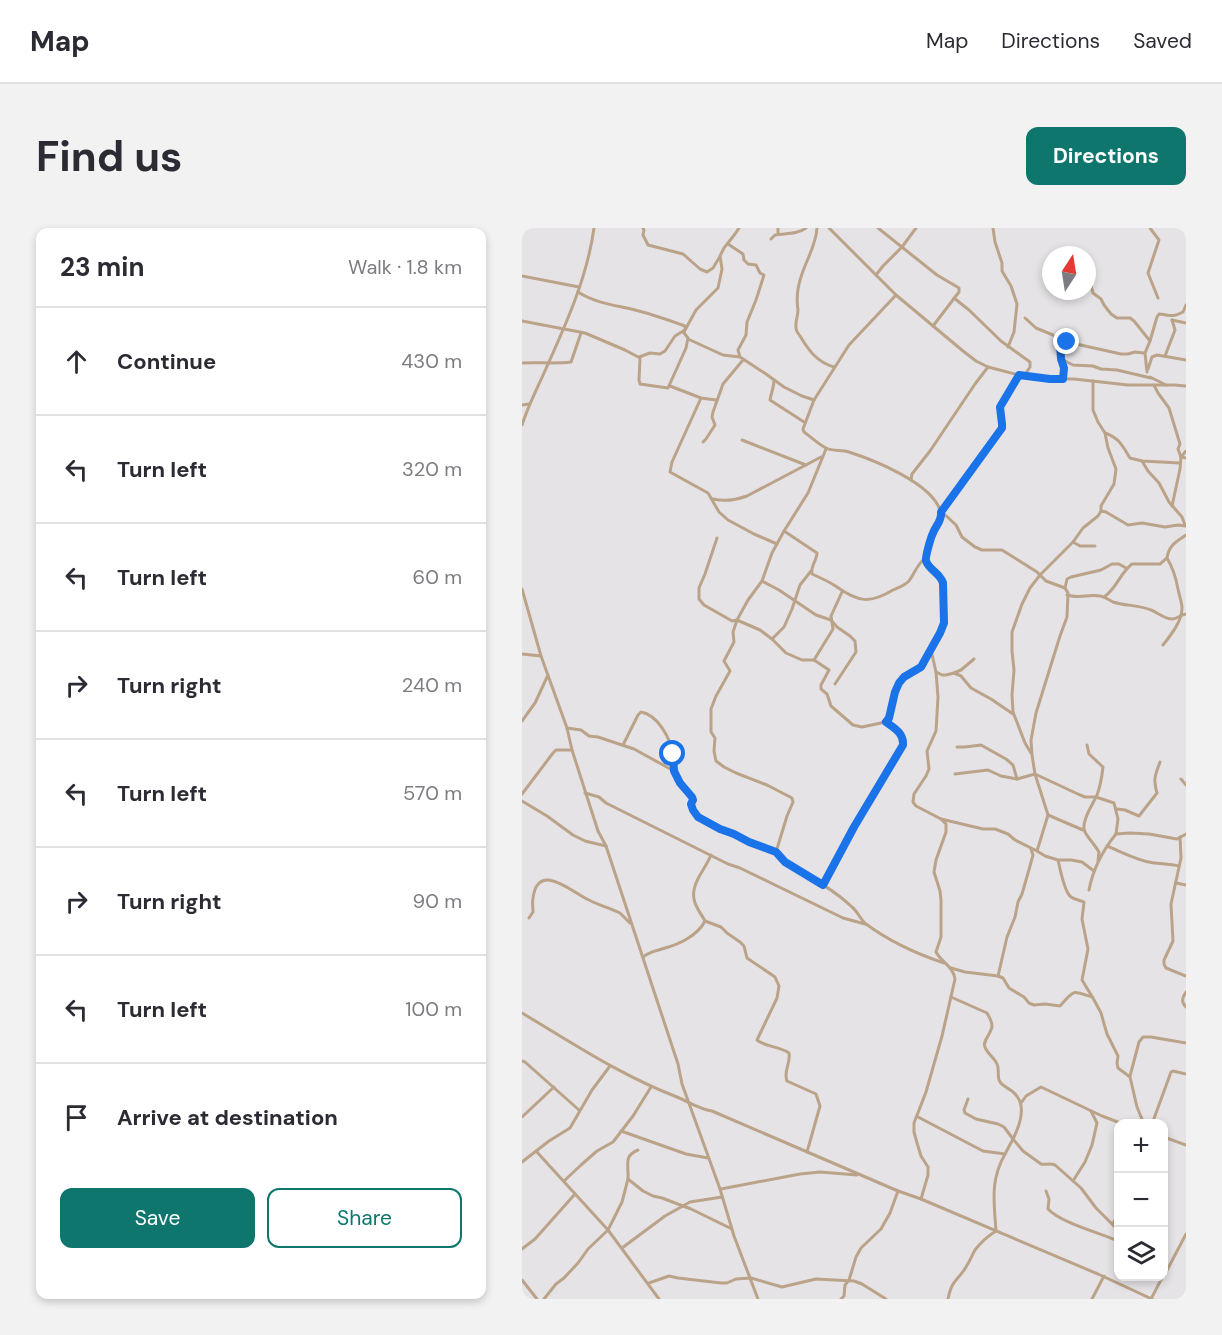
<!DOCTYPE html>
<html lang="en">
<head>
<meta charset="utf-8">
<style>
	:root { --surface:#fff; --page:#f2f2f3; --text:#2b2b33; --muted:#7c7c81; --line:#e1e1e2; --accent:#0f766e }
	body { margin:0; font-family:"DM Sans",sans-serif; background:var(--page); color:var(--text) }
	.controls { position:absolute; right:18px; bottom:18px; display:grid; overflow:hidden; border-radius:12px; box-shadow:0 3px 9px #0003 }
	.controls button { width:54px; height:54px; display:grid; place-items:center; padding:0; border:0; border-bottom:2px solid var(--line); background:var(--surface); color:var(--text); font:30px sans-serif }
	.compass { position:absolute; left:520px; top:18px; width:54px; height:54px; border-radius:50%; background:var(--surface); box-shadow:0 3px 9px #0003; rotate:12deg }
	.stop { position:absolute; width:18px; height:18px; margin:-14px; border:4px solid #1a73e8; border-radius:50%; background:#fff }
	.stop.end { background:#1a73e8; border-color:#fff; box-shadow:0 2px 6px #0008 }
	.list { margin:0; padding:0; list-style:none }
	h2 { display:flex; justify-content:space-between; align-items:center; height:78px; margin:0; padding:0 24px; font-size:26px }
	h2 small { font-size:20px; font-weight:400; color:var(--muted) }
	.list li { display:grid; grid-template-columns:39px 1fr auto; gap:18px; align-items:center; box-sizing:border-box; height:108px; padding:0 24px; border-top:2px solid var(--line) }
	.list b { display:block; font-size:22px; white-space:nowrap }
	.list em { font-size:20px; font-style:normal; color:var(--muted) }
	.actions { display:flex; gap:12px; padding:18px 24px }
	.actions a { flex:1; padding:14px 0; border:2px solid var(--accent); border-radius:12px; text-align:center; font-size:21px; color:var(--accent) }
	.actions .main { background:var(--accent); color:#fff }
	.icon { flex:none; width:33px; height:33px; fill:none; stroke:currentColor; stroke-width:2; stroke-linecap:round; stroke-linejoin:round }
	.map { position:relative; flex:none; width:664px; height:1071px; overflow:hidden; border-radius:12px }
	header { display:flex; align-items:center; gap:36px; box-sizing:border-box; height:84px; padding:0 30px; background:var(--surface); border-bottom:2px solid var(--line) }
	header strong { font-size:28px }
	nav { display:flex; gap:33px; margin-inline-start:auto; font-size:21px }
	.intro { display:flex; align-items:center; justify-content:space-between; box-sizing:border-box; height:144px; padding:0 36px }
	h1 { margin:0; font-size:42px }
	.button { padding:15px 27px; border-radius:12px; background:var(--accent); color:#fff; font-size:21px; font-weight:700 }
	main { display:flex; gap:36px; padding:0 36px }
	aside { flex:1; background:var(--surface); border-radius:12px; box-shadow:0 3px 9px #0003 }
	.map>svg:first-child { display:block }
</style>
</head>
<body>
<header>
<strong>Map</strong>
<nav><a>Map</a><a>Directions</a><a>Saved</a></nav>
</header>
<div class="intro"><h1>Find us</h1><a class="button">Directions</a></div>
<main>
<aside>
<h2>23 min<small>Walk · 1.8 km</small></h2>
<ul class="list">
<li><svg class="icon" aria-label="ahead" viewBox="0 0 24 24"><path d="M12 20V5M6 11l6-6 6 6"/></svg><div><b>Continue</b></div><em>430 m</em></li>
<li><svg class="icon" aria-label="left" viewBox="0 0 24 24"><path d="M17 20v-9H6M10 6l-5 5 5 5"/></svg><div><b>Turn left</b></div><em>320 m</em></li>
<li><svg class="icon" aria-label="left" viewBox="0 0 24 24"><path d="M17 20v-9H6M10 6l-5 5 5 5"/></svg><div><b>Turn left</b></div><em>60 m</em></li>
<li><svg class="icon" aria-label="right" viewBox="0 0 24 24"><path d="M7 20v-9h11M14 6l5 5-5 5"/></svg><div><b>Turn right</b></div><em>240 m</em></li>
<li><svg class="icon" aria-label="left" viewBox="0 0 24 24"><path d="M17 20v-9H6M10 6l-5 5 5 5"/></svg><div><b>Turn left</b></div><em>570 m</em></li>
<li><svg class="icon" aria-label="right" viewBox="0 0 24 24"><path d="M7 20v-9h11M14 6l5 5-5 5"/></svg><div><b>Turn right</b></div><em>90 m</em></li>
<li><svg class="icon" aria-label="left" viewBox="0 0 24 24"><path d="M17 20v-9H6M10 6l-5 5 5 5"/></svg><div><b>Turn left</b></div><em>100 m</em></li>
<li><svg class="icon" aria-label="arrive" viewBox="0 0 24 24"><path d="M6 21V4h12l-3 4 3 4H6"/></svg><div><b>Arrive at destination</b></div></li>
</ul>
<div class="actions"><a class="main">Save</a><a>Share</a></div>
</aside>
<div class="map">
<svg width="664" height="1071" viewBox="0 0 664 1071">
	<rect width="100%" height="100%" fill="#e6e3e7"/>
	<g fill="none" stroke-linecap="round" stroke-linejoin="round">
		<g stroke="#baa388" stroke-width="3">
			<polyline points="121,0 122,2 121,7 126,17 161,26 178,41 185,44 191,40 197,30"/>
			<path d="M295,0C294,18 284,32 279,49C275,61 274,70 276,82C276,88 273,94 274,100C274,104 276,105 278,108C287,123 295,134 312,139"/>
			<polyline points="307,0 374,67 441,123 454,133 466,139 497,147 528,151 552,151 606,157 652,157 664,158"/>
			<polyline points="356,0 415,47 437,60 437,64 411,98"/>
			<polyline points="471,0 473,14 480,35 480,43 489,58 495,76 492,104 486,119"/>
			<polyline points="628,0 637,12 626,45 636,70"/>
			<polyline points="256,6 256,0"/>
			<path d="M249,11L253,7C264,5 274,7 284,0"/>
			<polyline points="206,16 221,26 222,32 226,36 234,37 238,45 242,47 234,72 225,94 224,107 216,122 218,129"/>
			<polyline points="354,47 361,38 380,19 394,0"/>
			<polyline points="0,48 57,59"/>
			<polyline points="568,53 571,65 579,71 582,77 589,86 595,90 608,90 612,93 628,113"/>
			<path d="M56,64C73,75 93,77 113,82C130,86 146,92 163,98V102L153,108L143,123L138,126L128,125L117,129"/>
			<polyline points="432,70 447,82 479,113 508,134 508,139 502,148"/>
			<polyline points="503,90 514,100 531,107 536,112 539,120 539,131 542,140 541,151"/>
			<polyline points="650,92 664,95"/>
			<polyline points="0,93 63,105 103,122 118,130 117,152 118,156 146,160 164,120 166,110 162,105 163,102 174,82 196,60 200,41 198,28 202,20 213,6 217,0"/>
			<polyline points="166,111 201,127 218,129 244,146 262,159 280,168 292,172"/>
			<polyline points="536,112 599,126 606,126 613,124 622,125"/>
			<polyline points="643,128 653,102 650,92"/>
			<polyline points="539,131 551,137 571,138 579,141 595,142 629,150"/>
			<path d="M0,135C16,134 33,136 49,134L59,105"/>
			<polyline points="626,141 630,129 635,127 664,132"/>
			<path d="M625,144L623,125L628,113L635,89L637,86C648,87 650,90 661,84L664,77"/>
			<path d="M497,147L478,179L480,196V200L419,283L434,297L440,309L453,319L460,322H480L515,344L524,353L543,360L546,365L545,389L538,408L514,485L509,512L510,527L513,546L526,587L515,623L523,628L536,632C538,640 542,664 549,669C553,672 558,672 562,674L560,691L566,721L560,752L571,770L579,785L585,806L596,828L595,835L596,840L608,849L615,879L622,896"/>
			<polyline points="628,149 644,157"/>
			<path d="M252,152C252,160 249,165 248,172L282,194"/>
			<polyline points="632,157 636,165 647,180 658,216 656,221 659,229 664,230"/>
			<polyline points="148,158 179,170 194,172"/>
			<polyline points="179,170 150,234 148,244 186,265 197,284 206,292 232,306 255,316"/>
			<polyline points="0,177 7,176"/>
			<path d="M0,197C6,178 14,163 22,145C43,98 65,51 72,0"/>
			<path d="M583,205C597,210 600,217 608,230L620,233L658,235"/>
			<polyline points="220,212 284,237"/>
			<polyline points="181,214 184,211 193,197 190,189 191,184 201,156 221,132"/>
			<polyline points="620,233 626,243 637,255 647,274 660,289 663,297"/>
			<polyline points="389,252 390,246 408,223 453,156 466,139"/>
			<path d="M191,271C203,274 214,272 225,268L299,229"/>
			<polyline points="650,278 658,241 659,229 664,223"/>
			<polyline points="579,283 584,284 606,297 620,295 643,299 656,297 664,298"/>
			<path d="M262,303L295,325C295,332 288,339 290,346C299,350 308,354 315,359C336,374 348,376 371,362C377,359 382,358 387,353C393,345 394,338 403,330"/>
			<polyline points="195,310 183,346 177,360 177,371 182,377 210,393 215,392 238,402 250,411 264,425 280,432 292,432 311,401 309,388 320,364"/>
			<polyline points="551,314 558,318 573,318"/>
			<polyline points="240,353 257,362 294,387 309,392 315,399 328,408 333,413 334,424 313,456"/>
			<polyline points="543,360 545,351 549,349 579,342 590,336 597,336 604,340"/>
			<polyline points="0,361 19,428 45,500 50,522 76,603 84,618 156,836 160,856 198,961 212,1008 236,1071"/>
			<path d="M545,367C557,371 566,366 578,368C584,369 587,372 591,374C603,378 618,377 629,382C635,384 644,392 651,391C656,390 658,387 664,386"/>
			<path d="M582,369C595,360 598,345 610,336H638L645,330"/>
			<polyline points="250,411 262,399 270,381 278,357 289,343"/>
			<path d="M641,417C649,407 660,393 660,380C660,374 657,367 656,361C654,350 651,340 645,330C647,317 654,314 664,307"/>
			<polyline points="0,426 19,428"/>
			<path d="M292,432L307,442L299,457V461L305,466L309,478L331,497L340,499L359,495L367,490L373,464L377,455L382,449L399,439L418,405L422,395L421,355C418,345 402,339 403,329C403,325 408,311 410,307C413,298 422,293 418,282C409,255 352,232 327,224C319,221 312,224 304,220C296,216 289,209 282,204L281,201L292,172L327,117L374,67"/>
			<polyline points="414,444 420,447 424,447 432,445 439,448 449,460 469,471 491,486"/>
			<polyline points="432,445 439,442 452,431"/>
			<polyline points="0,493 13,475 26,447"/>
			<polyline points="45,500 59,502 67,508 76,509 112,521 152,543"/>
			<path d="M101,517L116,487L119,484C136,487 148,510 151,526C153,535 152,543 156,552C160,559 168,563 171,570C172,575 168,578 171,583C178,594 199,601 210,605C219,609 227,614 235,617C240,619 247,621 252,624C257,627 260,633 265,636C288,649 311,661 330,679C336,684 338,691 344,696C367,713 395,726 422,735"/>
			<path d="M565,517L567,526L581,539C580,548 578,559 575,567C571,576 558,595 563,604C566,610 573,617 577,624L576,633"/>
			<polyline points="435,519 443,519 459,517 484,531 491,537 495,551"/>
			<polyline points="509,525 503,515 491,484 490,467 492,442 490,423 490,404 500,376 508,360 518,347 551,314 561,300 576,288 579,283 579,278 592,256 594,241 586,220 583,205 576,194 571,182 571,153"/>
			<polyline points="433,546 466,542 479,548 495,551 513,546 558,567 563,569 574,569 592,575 596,591 594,606 608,605 627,606 655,611 664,606"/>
			<polyline points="659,551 664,557"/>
			<polyline points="63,565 77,569 84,575 206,636 218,640 321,690 343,696"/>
			<polyline points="0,566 31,525 34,522 50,522"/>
			<polyline points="0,573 25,588 51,607 63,613 84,618"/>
			<path d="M595,581L603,582L617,588L635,565C631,550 633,548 638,534"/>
			<polyline points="526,587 561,602"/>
			<polyline points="419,591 461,601 473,601 486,606 493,612 515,623"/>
			<polyline points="658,609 659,630 649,676 651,713 642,732 642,736 644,740 664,748"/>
			<path d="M585,618C600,624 616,633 632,635C641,636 649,636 657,638"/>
			<polyline points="254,624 265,588 271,574 270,570 245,557 214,545 202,539 194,533 192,523 193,510 189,504 189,481 194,468 208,443 202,433 212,414 211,404 215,392 226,372 240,353 250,325 262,303 286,265 304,221"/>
			<polyline points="536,632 549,632 560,634 572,643"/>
			<polyline points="654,655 664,657"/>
			<path d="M301,657L332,599L381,517C382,505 372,500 364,493"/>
			<path d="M567,662C571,641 581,622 594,606"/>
			<path d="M7,690L11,684C11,680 10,674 11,670C16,632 51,665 67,672C76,677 88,680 98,685C101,688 105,692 108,695"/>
			<path d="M183,693L199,699L205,705L218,714L222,718L225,730L253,749L257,758L255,770L235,812C243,819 257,818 267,825C269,835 261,843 265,853L294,866L298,878L285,924"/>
			<path d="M121,729C128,723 135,723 143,720C158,716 176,707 183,693C180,687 173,679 172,671C169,655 183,642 189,627"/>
			<path d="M429,740L443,744L476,748L481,750L487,760L502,769L507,775L512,777L523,776L538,778C553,762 548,762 570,769"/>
			<polyline points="476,748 485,709 493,689 496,674 500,666 508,638 511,627 509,621"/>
			<path d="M664,764C660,770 659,774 664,779"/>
			<path d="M429,769L465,785C467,789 470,793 470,798C470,805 460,813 463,819C465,825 471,829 474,834C478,840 475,846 477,852C479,858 487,860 491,864C506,876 498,897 491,911L501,923L519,936C524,937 528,935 533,937L559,960L574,980L596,1002"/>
			<path d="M0,785C52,816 98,847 155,869C167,874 177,881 190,883L376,963L399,971L576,1046L630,1071"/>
			<polyline points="0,833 3,834 57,882"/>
			<polyline points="608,848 617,814 621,809 629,809 664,815"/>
			<polyline points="499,875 504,868 519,859 580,888 601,896"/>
			<polyline points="0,889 32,859"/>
			<polyline points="396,889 461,923 483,926 491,911 482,899 476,896 454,891 443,885 442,882 446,871"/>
			<polyline points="630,896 649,844 651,843 664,846"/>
			<polyline points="99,903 164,926 186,930"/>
			<polyline points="642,909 664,917"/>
			<path d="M116,922C101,928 107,937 106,951L121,963L131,968L140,970L169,981L210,1001"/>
			<polyline points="14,923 86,1002 137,1071"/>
			<polyline points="0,934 27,913 48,900 70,862 88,838"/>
			<polyline points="42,953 59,937 75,923 91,914 111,888 129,859"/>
			<polyline points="551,953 563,934 570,917 575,895 569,883"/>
			<polyline points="199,961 278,946 298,944 335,947"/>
			<path d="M524,963L527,971L526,981C539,995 578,1005 596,1013"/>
			<path d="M399,971L406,947V939L399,928L395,915L392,904V895L404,864L420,808L433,751C431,738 420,735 414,724L419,709V672L418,663L412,644L414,632L424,604V596L419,591L394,578L391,574L392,566L404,548L407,541L405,523L414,503L416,469L414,444L409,422"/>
			<polyline points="591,996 596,986"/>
			<polyline points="100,1020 143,988 168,974 200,969"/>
			<polyline points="0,1021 13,1011 53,966"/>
			<polyline points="642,1048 664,1006"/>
			<polyline points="0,1052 15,1071"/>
			<polyline points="127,1055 147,1048 156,1050 199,1055 205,1055 214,1051 229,1050 260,1059 294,1051 332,1053 340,1056 364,1071"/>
			<polyline points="22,1071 34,1056 42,1050 56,1035 66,1021 86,1002 100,974 106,951"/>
			<polyline points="319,1071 322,1068 323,1057 327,1052 334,1029 339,1020 359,1001 368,985 376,963"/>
			<path d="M426,1071C430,1051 435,1054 444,1039C448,1033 450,1027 453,1022C459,1014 466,1008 474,1003C472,973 468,953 483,926"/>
			<polyline points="570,1071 582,1048"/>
			<polyline points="629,1071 641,1048"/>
		</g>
	</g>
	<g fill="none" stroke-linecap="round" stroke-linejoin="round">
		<path stroke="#1a73e8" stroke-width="8" d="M151,526L152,543L158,555L170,569L171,572L169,576L171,582L176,589L198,601L212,606L227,614L254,624L263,634L301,657L332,599L381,517C382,505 372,500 364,494L367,490L373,464L377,455L382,449L399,439L418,405L422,395L421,355C418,345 407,342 404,333C403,329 409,309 411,305C414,297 420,293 419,284L480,200V196L478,179L497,147L528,151H541L542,140L539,131L538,116L536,112L545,114"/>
	</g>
</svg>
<div class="controls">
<button>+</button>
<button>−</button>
<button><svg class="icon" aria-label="layers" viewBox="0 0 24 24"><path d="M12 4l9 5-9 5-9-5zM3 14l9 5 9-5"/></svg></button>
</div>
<svg class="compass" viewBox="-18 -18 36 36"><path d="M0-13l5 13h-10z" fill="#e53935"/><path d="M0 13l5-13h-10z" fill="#7c7c81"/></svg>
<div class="stop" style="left:151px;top:526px"></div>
<div class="stop end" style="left:545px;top:114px"></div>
</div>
</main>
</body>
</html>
